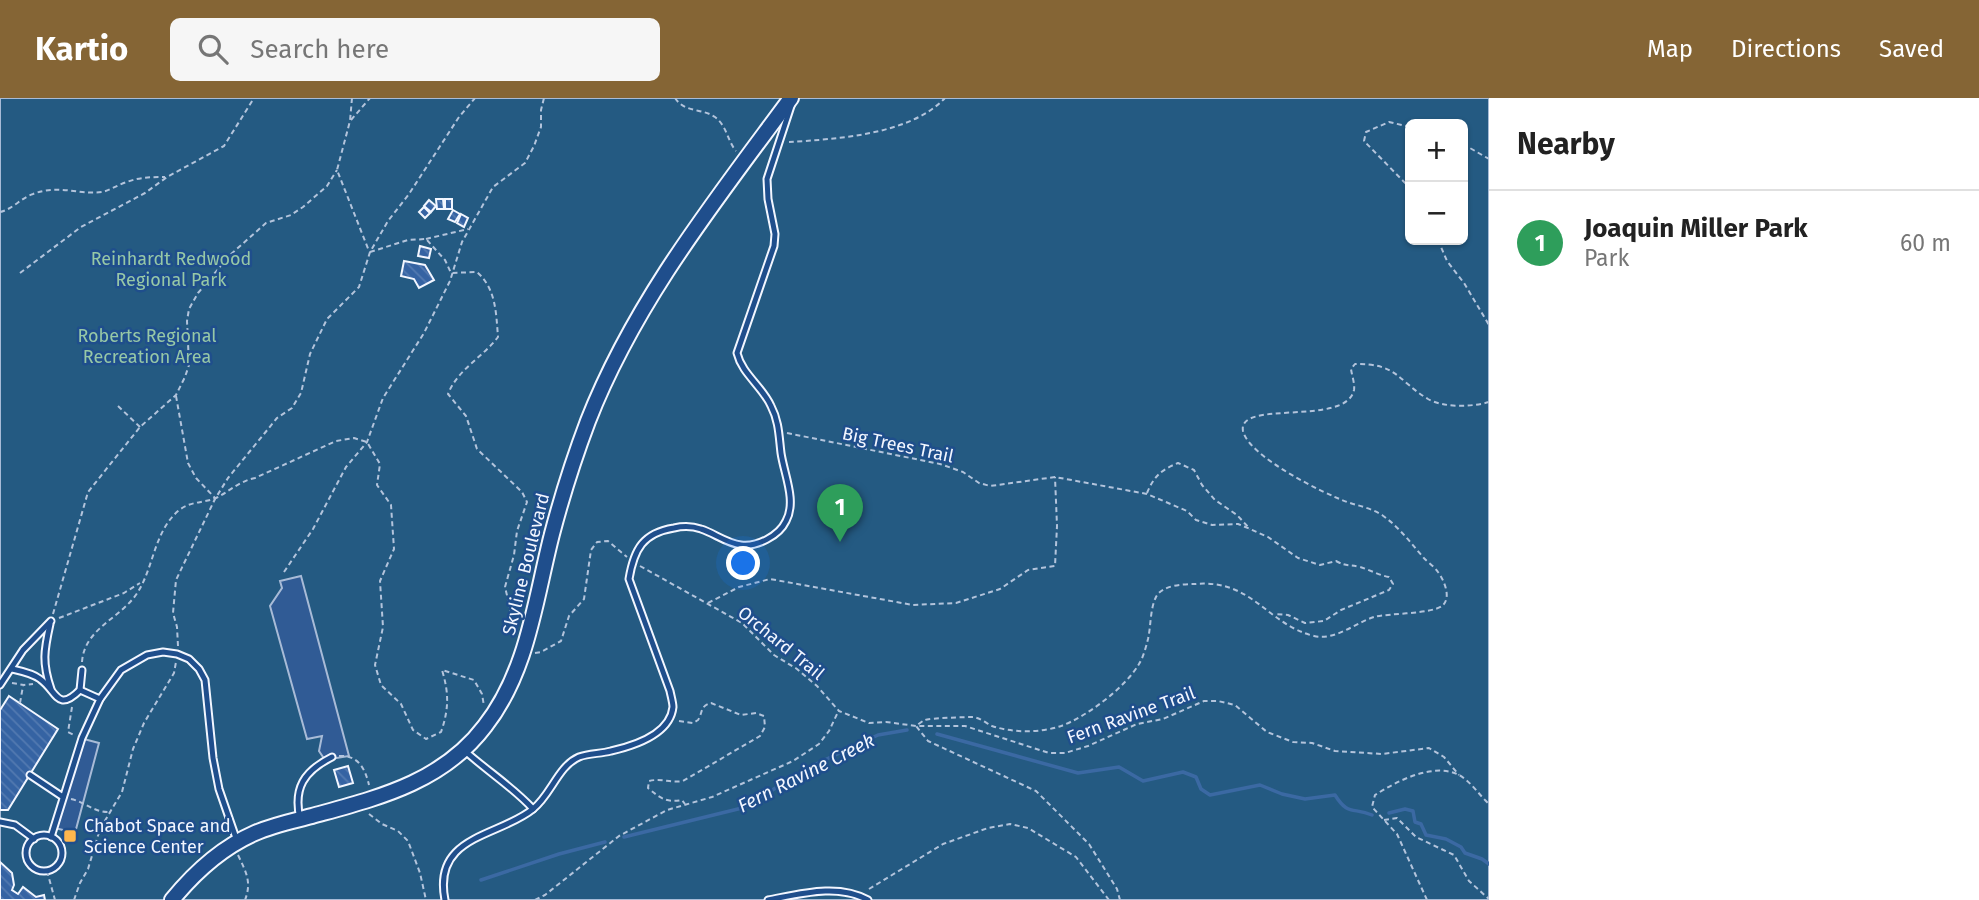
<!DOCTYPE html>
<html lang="en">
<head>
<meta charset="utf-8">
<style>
	:root { --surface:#fff; --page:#f6f6f6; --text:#222; --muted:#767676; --line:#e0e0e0; --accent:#856535 }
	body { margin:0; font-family:"Fira Sans",sans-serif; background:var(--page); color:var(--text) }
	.controls { position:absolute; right:21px; top:21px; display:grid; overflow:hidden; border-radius:10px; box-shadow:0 2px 5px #0004 }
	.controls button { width:63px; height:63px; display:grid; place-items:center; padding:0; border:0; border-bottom:2px solid var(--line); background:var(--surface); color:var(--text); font:35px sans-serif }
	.you { position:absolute; left:744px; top:466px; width:24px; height:24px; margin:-18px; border:5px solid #fff; border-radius:50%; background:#1a73e8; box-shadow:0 0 0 10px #1a73e833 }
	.badge { display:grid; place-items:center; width:46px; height:46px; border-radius:50%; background:var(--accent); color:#fff; font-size:23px; font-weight:700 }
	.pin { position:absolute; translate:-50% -58px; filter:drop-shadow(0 2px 4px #0008) }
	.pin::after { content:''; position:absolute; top:37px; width:24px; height:21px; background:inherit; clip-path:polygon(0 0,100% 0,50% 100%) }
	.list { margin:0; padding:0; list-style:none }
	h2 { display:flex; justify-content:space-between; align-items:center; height:91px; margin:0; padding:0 28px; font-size:30px }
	h2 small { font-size:23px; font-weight:400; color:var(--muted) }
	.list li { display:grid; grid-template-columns:46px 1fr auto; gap:21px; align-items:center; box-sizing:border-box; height:105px; padding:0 28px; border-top:2px solid var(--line) }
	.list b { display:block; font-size:26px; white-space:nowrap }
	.list p { margin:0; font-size:23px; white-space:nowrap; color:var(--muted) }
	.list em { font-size:23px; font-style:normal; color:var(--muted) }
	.icon { flex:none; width:38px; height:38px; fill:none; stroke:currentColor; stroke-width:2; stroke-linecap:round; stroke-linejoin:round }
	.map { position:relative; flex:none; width:1489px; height:802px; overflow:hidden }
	header { display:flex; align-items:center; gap:42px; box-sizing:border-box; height:98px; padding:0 35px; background:var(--accent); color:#fff }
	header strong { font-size:33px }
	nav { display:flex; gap:38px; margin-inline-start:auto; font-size:24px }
	.search { width:490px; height:63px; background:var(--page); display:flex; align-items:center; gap:18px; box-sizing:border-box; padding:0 24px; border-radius:10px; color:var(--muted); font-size:26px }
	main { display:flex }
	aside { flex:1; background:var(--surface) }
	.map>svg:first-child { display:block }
</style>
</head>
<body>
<header>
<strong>Kartio</strong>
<div class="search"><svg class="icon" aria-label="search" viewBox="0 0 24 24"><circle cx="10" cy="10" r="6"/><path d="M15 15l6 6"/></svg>Search here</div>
<nav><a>Map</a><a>Directions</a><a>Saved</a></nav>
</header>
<main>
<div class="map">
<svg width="1489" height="802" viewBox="0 0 1489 802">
	<defs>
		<pattern id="building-back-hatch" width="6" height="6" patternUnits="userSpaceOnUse" patternTransform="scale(1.75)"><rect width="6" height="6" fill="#3563a3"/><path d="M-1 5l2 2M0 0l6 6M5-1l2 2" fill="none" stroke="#537ab1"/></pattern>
	</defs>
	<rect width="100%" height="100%" fill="#1f4e8c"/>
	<path fill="#245a82" stroke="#a8bbd7" stroke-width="2" fill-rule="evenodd" d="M0,0H1489V802H0ZM1410,26H1463V142H1410Z"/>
	<g fill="#305b95" stroke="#a8bbd7" stroke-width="2">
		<polygon points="301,478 349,658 325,662 319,653 322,638 307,641 270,508 282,490 280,483"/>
		<polygon points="80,640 99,645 75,735 55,730"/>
	</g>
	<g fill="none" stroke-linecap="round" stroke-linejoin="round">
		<g stroke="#3b69a3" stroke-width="3.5">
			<path d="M937,636L1078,675L1119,669L1143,683L1183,674L1196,679L1201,691L1210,697L1260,687L1282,696L1305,701L1335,697C1348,718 1353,709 1372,717"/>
			<polyline points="1389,715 1405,711 1413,713 1415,724 1421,726 1426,737 1446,741 1461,749 1465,755 1482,761 1489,766"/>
			<polyline points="624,739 742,710 816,666 878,637 907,632"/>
			<polyline points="481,782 559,756 605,744"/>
		</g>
	</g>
	<g fill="url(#building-back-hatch)" stroke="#f2f6ff" stroke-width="2">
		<polygon points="436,101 443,101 444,111 437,111"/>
		<rect x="445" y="101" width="7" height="10"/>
		<polygon points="429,102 436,108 431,114 424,108"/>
		<polygon points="424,109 430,115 425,120 419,114"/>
		<polygon points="453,112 460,116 455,124 448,121"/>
		<polygon points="461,116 468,120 464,129 457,125"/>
		<polygon points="420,148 431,151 429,160 418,158"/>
		<polygon points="404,163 425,167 434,182 419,190 414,181 401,178"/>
		<polygon points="9,598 58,631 8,712 0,712 0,612"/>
		<polygon points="348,668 353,685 339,689 334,672"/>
		<polygon points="0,764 12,775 14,787 12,792 18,796 23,789 36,799 44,797 45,802 0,802"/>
	</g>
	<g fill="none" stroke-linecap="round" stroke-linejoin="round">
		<g stroke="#f2f6ff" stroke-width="9">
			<g id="lane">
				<path d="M50,526C44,553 42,565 51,591"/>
				<path d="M12,571C21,573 32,575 40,581C57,593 57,615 80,592L100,601"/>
				<polyline points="0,587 23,552 51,523"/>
				<polyline points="80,592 82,572"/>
				<path d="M464,652C487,673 513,689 533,711"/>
				<polyline points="30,677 63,699"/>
				<path d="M300,721C293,690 304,673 332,659"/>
				<polyline points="0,724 15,727 34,741"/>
				<circle cx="44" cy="755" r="18"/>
				<polyline points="51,739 82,640 100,601 121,572 147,557 163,554 177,556 189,561 199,571 205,582 213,660 219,691 237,743"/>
				<path d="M445,802C432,737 499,739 533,711C551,697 558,668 579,659C589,655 600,656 611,653C633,648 670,637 673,609C673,605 671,598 670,593L629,481C634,451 643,435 674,430C683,428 692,428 701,431C714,435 726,445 741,447C757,449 779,438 786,423C797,403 784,376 781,355C779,339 779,323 771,308C762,288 742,276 737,255L774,148L775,136L768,101L767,81L791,8"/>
				<path d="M768,802C800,796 838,785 868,802"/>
			</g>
		</g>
		<g stroke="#f2f6ff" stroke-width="18">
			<path id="secondary" d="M172,802C194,775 223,749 255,735C273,727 293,723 312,718C377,700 442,685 485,628C528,573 535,502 552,436C562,398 574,360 588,323C635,203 715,103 791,0"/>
		</g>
		<g stroke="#b3c4dc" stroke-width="2" stroke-dasharray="5 3.5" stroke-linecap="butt">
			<polyline points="352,0 350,23 337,72 369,153"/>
			<path d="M675,0C685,15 702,10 715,19C727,28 727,42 736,53"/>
			<polyline points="351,22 370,0"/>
			<polyline points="1410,29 1389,24 1366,34 1364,43 1410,90"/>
			<path d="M789,44C836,41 910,37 945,0"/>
			<polyline points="1463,46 1489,61"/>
			<path d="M0,114C13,111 21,100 33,96C59,86 77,97 102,94C111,92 119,86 127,84C140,79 152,79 165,79"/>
			<polyline points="426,141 468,131"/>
			<polyline points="1438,142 1447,163 1464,185 1489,227"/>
			<path d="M370,154L408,142L426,141L445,162L451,175L477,174C496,191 496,214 498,239C482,260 458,271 448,296L466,318L477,351L522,394L527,404L517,433L514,457L505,489L515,531"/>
			<polyline points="20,175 81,129 145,95 167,79 224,48 254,0"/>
			<polyline points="176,298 188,365 196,380 215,400"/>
			<polyline points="118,308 140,329"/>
			<path d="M787,335L940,366L963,374L979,385L990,388L1055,379L1147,396L1187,413L1196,422L1212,427L1238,426L1250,431L1268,439L1298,460L1320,467L1336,463C1347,469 1349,466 1360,469C1368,471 1378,477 1389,479L1393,486L1389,492L1341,512L1324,523L1305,525L1288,517L1274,516"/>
			<path d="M1147,395C1154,378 1161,372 1178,365L1194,372L1202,387L1215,402L1237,417L1250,431"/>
			<polyline points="640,468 742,525 774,557 797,571 817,588 839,613 869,625 886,624 916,628 965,628 1049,655 1065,655 1088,648 1137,626 1163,621 1204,603 1218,603 1235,607 1267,634 1293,644 1312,645 1335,653 1382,656 1429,650 1444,659 1459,677"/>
			<polyline points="284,474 313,431 346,369 367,344 383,300 424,235 450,183 462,144 493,89 525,65 534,48 541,29 541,12 544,0"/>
			<polyline points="708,505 739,489 770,481 913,507 956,505 1000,491 1028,472 1055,468 1057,428 1055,379"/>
			<polyline points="53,516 88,394 140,329 176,297 185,279 189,267 187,223 189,211 198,195 230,157 266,125 291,117 303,109 327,88 337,72"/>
			<polyline points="59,520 124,495 140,485"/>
			<polyline points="178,548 177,529 173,515 176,482 215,401 228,380 264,336 277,320 292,310 301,295 310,256 327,221 359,189 370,154 388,123 409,96 459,19 475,0"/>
			<polyline points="535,555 541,554 561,543 569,518 584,501 591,452 597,444 608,443 627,459"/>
			<path d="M82,564C84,534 113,523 131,503C154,478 151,437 178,413C191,402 204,406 218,399C231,392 240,383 255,380L336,343L354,340L367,344L380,366L377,387L391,407L394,451L380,483L383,529L375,567L381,587L401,606L413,632L426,641L441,634C449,611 449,595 442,572L474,582L482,596L484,608"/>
			<polyline points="12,585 24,587 33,586"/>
			<polyline points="20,605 23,588"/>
			<polyline points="72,609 68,634 74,637"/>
			<path d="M679,623L693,625L698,622C703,614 700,608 711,605L741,617L756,615L764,618L765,629L760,638L683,683C671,685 660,680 649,683L648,690C660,700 666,705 682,702L685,706"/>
			<path d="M339,658C358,657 365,670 369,687"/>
			<path d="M71,701C85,704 95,715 110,714"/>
			<polyline points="369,716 382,726 398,733 408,743 420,775 426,802"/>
			<polyline points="1384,722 1397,720 1416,739 1454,757 1469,783 1489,801"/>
			<path d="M238,757C246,774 252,784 245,802"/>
			<polyline points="47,773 55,802"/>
			<polyline points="869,791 943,746 988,730 1010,726 1028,730 1076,759 1109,802"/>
			<polyline points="74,802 80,785 88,771 100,731 122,694 133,651 144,625 174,575 176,564"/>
			<polyline points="535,802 545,797 619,738 667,712 712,699 793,663 819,646 829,633 838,614"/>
			<path d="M1120,802L1117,791L1089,746L1036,693L928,643L916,628C919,626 922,623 925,622C929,620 967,619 973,619C980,620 986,625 992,628C1013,635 1040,635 1061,628C1086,619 1125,590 1139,566C1143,560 1146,549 1148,541C1151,528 1150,511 1156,499C1162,487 1183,486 1195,486C1253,481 1266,526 1314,538C1335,543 1355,525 1374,519C1390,515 1431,516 1442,508C1452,500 1444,482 1438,474C1434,468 1427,464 1423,459C1410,444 1399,429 1382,417C1371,410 1359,408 1347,404C1323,395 1249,359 1243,333C1237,301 1346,329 1354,292C1355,286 1352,278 1351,271L1355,266C1397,265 1398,283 1428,301C1444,310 1472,309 1489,304"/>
			<path d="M1427,802L1397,736L1372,709L1375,697C1397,683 1432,665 1457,676C1470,682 1479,697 1489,706"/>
		</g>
		<use href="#lane" stroke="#1f4e8c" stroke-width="5"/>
		<use href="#secondary" stroke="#1f4e8c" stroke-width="14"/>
	</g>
	<rect fill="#ffb74d" stroke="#1f4e8c" stroke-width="2.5" x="63" y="731" width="14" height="14" rx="3.5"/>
	<g text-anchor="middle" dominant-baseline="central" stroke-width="5" stroke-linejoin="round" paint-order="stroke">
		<g font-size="18" fill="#97c8a6" stroke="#1f4e8c">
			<text x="171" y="161">Reinhardt Redwood<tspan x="171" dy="21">Regional Park</tspan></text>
			<text x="147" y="238">Roberts Regional<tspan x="147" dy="21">Recreation Area</tspan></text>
		</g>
		<g font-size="18" fill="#f2f6ff" stroke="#1f4e8c">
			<text transform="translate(898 347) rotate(12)">Big Trees Trail</text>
			<text transform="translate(526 466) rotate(-76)">Skyline Boulevard</text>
			<text transform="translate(781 545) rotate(39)">Orchard Trail</text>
			<text transform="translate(1131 617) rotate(-20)">Fern Ravine Trail</text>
		</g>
		<g font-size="18" fill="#f2f6ff" stroke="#1f4e8c" text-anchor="start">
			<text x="84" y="728">Chabot Space and<tspan x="84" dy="21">Science Center</tspan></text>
		</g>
		<g font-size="19" font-style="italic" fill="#f2f6ff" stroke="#1f4e8c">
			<text transform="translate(806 675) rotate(-27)">Fern Ravine Creek</text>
		</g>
	</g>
</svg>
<div class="controls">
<button>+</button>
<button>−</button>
</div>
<div class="you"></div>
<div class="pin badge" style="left:840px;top:444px;background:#2e9e5b">1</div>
</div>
<aside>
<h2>Nearby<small></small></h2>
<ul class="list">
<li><span class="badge" style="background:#2e9e5b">1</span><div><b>Joaquin Miller Park</b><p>Park</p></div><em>60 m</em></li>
</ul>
</aside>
</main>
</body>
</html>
